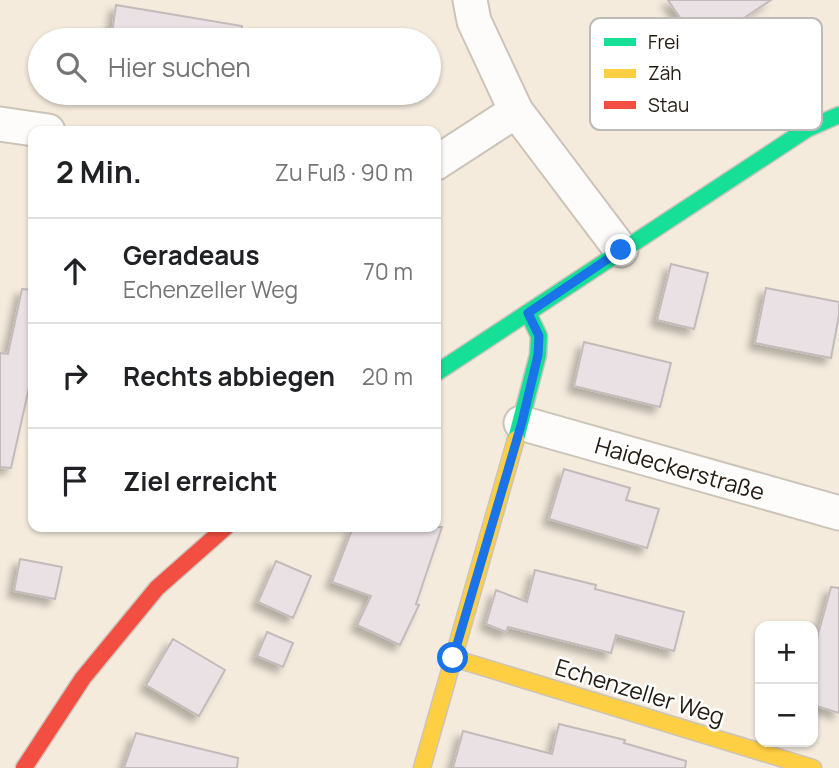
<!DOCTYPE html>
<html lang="de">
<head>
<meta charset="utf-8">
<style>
	:root { --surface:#fff; --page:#f6f6f6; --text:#202124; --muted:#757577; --line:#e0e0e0 }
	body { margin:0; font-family:Manrope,sans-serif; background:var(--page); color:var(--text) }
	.controls { position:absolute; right:21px; bottom:21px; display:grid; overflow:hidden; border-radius:14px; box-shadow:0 2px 5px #0004 }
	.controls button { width:63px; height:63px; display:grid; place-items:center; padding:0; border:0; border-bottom:2px solid var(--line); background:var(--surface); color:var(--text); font:35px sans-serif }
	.stop { position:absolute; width:21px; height:21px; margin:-16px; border:5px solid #1a73e8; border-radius:50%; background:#fff }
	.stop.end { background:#1a73e8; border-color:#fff; box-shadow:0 2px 7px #0008 }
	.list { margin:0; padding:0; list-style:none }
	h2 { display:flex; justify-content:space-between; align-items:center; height:91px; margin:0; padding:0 28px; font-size:30px }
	h2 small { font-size:23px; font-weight:400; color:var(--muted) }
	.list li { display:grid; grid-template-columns:46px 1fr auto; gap:21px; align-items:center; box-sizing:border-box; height:105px; padding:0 28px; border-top:2px solid var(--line) }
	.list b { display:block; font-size:26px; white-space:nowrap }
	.list p { margin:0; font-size:23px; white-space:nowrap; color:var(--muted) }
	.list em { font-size:23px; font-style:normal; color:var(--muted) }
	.icon { flex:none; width:38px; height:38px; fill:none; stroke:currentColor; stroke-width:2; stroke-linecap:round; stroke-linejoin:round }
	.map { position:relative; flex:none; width:839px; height:768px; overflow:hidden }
	.search { position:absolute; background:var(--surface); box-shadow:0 2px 5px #0004; left:28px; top:28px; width:413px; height:77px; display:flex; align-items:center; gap:18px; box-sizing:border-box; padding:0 24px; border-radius:38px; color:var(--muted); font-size:26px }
	.panel { position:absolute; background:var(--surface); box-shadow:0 2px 5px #0004; left:28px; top:126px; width:413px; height:406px; border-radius:14px }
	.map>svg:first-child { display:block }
</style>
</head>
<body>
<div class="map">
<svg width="839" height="768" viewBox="0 0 839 768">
	<defs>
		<filter id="shadow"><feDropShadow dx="-6" dy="6" stdDeviation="3.5" flood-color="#0004"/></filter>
	</defs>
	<rect width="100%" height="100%" fill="#f4ebdd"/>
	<g fill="#eae1e4" stroke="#c2bbba" stroke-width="2" filter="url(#shadow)">
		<polygon points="668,0 771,0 700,47"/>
		<polygon points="116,5 242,26 241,40 111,40"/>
		<polygon points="671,264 708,273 694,329 657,320"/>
		<polygon points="766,288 839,302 839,315 831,358 755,343"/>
		<polygon points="22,289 33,290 33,370 11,468 0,467 0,353 8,354"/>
		<polygon points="584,342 671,363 660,407 574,386"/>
		<polygon points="564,469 630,488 626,500 659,509 647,548 549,519"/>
		<polygon points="353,527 442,527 416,604 419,605 400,645 357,625 371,596 332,582"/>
		<polygon points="20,559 62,567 55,599 14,591"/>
		<polygon points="276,561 311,576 293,618 258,602"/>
		<polygon points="535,570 596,585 595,589 684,612 674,651 616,635 611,653 508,627 506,632 486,624 496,590 527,602"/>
		<polygon points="831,587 839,588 839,713 813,705 813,653"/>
		<polygon points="267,632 293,643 283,667 257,656"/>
		<polygon points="173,639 225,670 199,716 146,685"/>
		<polygon points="559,724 625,740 624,743 686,761 685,768 453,768 463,731 552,754"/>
		<polygon points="136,733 238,758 237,768 124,768"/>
	</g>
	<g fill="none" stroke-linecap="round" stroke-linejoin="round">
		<g stroke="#ccc4b9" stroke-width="37">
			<g id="street">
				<polyline points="470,0 474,21 516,111 621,250"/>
				<polyline points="0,124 48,131"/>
				<polyline points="436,163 516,111"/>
				<polyline points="521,423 839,513"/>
			</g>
		</g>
		<g stroke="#ccc4b9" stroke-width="19">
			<g id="fast">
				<polyline points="436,373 807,129 839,115"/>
				<polyline points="516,439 538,355 539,336 528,313"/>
			</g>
		</g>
		<g stroke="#ccc4b9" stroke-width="19">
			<g id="slow">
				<polyline points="453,658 813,768"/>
				<polyline points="422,768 516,439"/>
			</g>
		</g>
		<g stroke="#ccc4b9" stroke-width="19">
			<polyline id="jam" points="24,768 83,678 157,588 226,527"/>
		</g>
		<use href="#street" stroke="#fdfcfa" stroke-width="33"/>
		<use href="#fast" stroke="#16e098" stroke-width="16"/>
		<use href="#slow" stroke="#ffcf43" stroke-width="16"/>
		<use href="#jam" stroke="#f24e42" stroke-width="16"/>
	</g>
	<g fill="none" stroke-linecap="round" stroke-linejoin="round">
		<polyline stroke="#1a73e8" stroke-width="9" points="453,658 522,422 538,355 539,336 528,313 621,250"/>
	</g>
	<g text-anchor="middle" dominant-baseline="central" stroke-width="5" stroke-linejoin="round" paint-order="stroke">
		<g font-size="23" fill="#231b10" stroke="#fff">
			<text transform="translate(680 468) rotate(16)">Haideckerstraße</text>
			<text transform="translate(640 691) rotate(17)">Echenzeller Weg</text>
		</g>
	</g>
	<rect x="590" y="18" width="232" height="112" rx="10" fill="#fff" stroke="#bdbbb7" stroke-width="2"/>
	<rect x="604" y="38" width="32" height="8" fill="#16e098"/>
	<rect x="604" y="69" width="32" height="9" fill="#ffcf43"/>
	<rect x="604" y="101" width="32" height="8" fill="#f24e42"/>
	<g font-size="19" fill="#231b10">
		<text x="648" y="49">Frei</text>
		<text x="648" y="80">Zäh</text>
		<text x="648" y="112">Stau</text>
	</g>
</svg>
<div class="controls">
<button>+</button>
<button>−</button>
</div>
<div class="stop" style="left:453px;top:658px"></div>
<div class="stop end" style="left:621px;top:250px"></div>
<div class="search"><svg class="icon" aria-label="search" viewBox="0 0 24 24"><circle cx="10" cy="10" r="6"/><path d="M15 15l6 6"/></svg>Hier suchen</div>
<section class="panel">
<h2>2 Min.<small>Zu Fuß · 90 m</small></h2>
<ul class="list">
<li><svg class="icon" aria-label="ahead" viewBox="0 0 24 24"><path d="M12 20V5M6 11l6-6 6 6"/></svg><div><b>Geradeaus</b><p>Echenzeller Weg</p></div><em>70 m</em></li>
<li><svg class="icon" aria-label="right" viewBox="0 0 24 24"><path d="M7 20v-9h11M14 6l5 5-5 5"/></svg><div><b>Rechts abbiegen</b></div><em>20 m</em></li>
<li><svg class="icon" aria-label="arrive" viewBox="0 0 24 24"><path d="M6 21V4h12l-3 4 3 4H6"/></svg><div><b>Ziel erreicht</b></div></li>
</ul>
</section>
</div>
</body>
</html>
